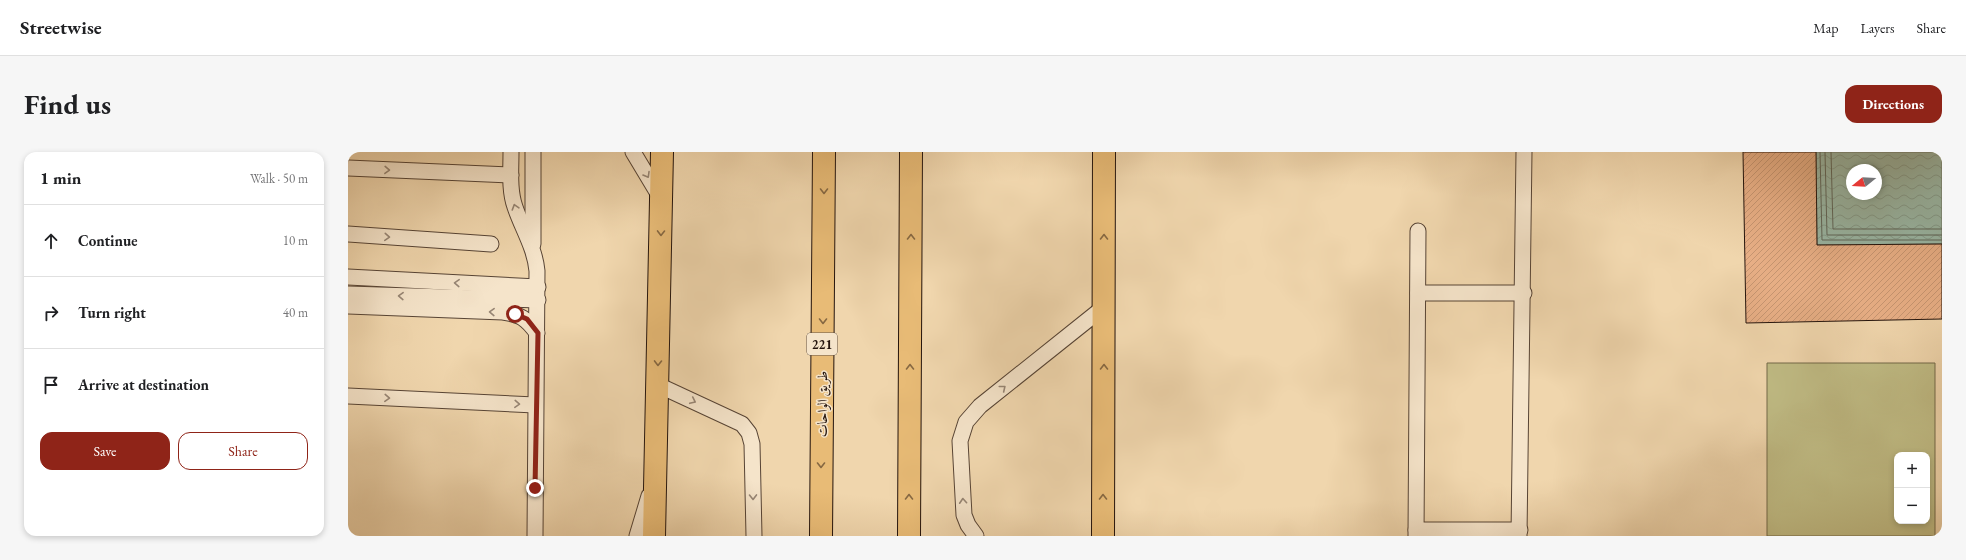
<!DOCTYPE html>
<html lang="en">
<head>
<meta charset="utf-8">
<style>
	:root { --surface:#fff; --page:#f6f6f6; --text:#202124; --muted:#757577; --line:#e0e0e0; --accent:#8f2418 }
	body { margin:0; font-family:"EB Garamond",Amiri,serif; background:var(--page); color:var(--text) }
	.controls { position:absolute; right:12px; bottom:12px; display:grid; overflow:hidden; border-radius:8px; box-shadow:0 2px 6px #0003 }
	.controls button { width:36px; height:36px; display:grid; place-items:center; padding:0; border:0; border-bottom:1px solid var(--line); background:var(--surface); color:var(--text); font:20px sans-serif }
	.compass { position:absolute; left:1498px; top:12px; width:36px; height:36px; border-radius:50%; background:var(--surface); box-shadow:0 2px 6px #0003; rotate:252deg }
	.stop { position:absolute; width:12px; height:12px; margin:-9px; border:3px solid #8f2418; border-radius:50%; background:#fff }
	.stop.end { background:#8f2418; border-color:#fff; box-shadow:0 1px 4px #0008 }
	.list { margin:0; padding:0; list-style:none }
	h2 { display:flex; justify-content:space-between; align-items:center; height:52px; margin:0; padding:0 16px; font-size:17px }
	h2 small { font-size:13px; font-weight:400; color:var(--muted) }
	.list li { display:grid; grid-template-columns:26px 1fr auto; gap:12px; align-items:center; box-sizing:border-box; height:72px; padding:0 16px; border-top:1px solid var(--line) }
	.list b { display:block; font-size:15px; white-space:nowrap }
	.list em { font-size:13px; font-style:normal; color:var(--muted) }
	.actions { display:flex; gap:8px; padding:12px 16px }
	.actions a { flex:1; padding:9px 0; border:1px solid var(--accent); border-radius:12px; text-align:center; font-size:14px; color:var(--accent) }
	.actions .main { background:var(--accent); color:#fff }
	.icon { flex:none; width:22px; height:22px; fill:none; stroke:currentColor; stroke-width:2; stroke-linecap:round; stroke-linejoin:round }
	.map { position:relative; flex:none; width:1594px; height:384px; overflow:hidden; border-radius:12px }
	header { display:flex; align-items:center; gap:24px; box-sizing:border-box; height:56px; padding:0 20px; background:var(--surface); border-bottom:1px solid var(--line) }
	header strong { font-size:19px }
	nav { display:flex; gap:22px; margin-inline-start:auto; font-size:14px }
	.intro { display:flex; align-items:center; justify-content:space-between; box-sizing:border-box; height:96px; padding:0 24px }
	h1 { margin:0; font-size:28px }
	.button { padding:10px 18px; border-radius:12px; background:var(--accent); color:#fff; font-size:14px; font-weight:700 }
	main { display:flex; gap:24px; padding:0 24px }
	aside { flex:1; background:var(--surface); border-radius:12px; box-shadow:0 2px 6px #0003 }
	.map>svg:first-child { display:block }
</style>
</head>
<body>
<header>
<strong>Streetwise</strong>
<nav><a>Map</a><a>Layers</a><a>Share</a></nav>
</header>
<div class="intro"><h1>Find us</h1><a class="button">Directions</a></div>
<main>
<aside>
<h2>1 min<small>Walk · 50 m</small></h2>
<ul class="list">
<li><svg class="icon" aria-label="ahead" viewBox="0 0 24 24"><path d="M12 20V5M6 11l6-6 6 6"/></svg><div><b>Continue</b></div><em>10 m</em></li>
<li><svg class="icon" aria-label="right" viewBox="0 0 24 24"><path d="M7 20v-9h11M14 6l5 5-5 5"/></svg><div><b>Turn right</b></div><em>40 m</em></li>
<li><svg class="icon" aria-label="arrive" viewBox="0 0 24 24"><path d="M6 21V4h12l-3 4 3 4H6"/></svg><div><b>Arrive at destination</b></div></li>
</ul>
<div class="actions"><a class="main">Save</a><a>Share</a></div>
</aside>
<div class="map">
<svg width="1594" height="384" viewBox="0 0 1594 384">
	<defs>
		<pattern id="water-waves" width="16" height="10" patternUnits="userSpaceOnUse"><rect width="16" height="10" fill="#9ab9a8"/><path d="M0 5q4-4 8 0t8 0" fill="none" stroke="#859e8f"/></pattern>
		<pattern id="building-hatch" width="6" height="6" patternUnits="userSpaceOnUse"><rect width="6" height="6" fill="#e8af86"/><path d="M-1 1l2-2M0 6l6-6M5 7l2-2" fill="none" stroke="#c79672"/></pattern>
	</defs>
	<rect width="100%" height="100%" fill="#f0d6ad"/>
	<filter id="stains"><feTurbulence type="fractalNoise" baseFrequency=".005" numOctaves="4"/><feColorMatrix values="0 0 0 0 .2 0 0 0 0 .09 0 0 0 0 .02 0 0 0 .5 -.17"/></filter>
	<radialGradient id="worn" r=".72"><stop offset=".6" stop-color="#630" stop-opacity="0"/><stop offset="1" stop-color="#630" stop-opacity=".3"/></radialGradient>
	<path fill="#c0bc85" stroke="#726849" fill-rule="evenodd" d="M1419,211H1587V384H1419ZM1549,303H1579V369H1549Z"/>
	<path fill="url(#water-waves)" stroke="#6b776a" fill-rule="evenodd" d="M1468,0H1594V92L1469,93ZM1504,18H1528V42H1504Z"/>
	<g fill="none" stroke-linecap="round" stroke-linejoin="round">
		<g stroke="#5f665a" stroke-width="1">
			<polyline points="1472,0 1474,88 1594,88"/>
			<polyline points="1477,0 1479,83 1594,83"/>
			<polyline points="1483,0 1485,77 1594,77"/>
		</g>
	</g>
	<polygon fill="url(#building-hatch)" stroke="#24140d" points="1395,0 1468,0 1469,93 1594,92 1594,167 1398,171"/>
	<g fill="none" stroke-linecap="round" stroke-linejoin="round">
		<g stroke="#574435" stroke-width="17">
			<g id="lane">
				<path d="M163,0C163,18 161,38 167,55C174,76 187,96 189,119L187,384"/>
				<polyline points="285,0 312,45"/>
				<polyline points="0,16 163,23"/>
				<polyline points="0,82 143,92"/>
				<polyline points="185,92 185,0"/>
				<polyline points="0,125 190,135"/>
				<polyline points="1070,141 1176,141"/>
				<polyline points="0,142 190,148"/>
				<path d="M0,154L155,160C173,163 178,166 189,181"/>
				<polyline points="310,233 394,272 401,281 404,292 406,384"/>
				<polyline points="0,244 187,253"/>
				<polyline points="1068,378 1172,378"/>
				<polyline points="289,384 301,344"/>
				<polyline points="628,384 620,373 616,363 612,289 618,270 632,254 756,155"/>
				<polyline points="1068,384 1070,79"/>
				<polyline points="1171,384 1176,0"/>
			</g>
		</g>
		<g stroke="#24140d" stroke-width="24">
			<g id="primary">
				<polyline points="306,384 314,0"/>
				<polyline points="755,384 756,0"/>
			</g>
		</g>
		<g stroke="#24140d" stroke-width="24">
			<g id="highway">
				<polyline points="473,384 476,0"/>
				<polyline points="561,384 563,0"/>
			</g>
		</g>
		<use href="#lane" stroke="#f5e4ca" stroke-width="15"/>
		<use href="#primary" stroke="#e8bb76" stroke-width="22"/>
		<use href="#highway" stroke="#e8bb76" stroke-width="22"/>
	</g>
	<defs><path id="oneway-chevron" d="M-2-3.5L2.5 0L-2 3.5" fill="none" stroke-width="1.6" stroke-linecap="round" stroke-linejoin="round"/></defs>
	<g stroke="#978675">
		<use href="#oneway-chevron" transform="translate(39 18) rotate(2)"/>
		<use href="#oneway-chevron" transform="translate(299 23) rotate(60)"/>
		<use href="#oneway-chevron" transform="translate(167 55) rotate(-107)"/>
		<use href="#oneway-chevron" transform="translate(39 85) rotate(4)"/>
		<use href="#oneway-chevron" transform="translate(109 131) rotate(-177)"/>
		<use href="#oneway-chevron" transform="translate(53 144) rotate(-178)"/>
		<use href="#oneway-chevron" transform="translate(144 160) rotate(-178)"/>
		<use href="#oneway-chevron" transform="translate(655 236) rotate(-39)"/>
		<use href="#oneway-chevron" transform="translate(39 246) rotate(3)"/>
		<use href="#oneway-chevron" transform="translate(345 249) rotate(25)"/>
		<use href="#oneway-chevron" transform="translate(169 252) rotate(3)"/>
		<use href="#oneway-chevron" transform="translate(405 345) rotate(89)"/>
		<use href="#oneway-chevron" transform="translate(615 349) rotate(-94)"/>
	</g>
	<g stroke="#866842">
		<use href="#oneway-chevron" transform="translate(476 39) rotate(90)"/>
		<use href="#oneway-chevron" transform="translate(313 81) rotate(91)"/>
		<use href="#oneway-chevron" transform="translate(563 85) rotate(-90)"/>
		<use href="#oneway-chevron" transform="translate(756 85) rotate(-90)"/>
		<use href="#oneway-chevron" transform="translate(475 169) rotate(90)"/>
		<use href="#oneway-chevron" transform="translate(310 211) rotate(91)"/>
		<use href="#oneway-chevron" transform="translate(562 215) rotate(-90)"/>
		<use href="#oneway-chevron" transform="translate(756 215) rotate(-90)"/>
		<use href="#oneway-chevron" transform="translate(473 313) rotate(90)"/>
		<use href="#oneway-chevron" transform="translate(561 345) rotate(-90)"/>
		<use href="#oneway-chevron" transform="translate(755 345) rotate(-90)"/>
	</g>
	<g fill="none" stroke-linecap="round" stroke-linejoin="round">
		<polyline stroke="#8f2418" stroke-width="5" points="167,162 179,167 190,181 187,336"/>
	</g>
	<g text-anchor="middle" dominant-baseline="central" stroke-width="3" stroke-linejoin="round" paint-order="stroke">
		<rect fill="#f5e4ca" stroke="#635246" stroke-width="1" x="459" y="181" width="30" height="22" rx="3"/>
		<g font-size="13" font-weight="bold" fill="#24140d">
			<text x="474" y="192">221</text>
		</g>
		<g font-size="14" fill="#24140d" stroke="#f5e4ca">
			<text transform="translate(474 252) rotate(-90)">طريق الواحات</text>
		</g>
	</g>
	<rect width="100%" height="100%" filter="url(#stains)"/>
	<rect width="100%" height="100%" fill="url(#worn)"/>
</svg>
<div class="controls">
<button>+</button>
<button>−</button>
</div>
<svg class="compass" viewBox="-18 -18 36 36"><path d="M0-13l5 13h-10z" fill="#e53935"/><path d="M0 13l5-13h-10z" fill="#757577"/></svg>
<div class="stop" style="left:167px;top:162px"></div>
<div class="stop end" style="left:187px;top:336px"></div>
</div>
</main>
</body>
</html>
